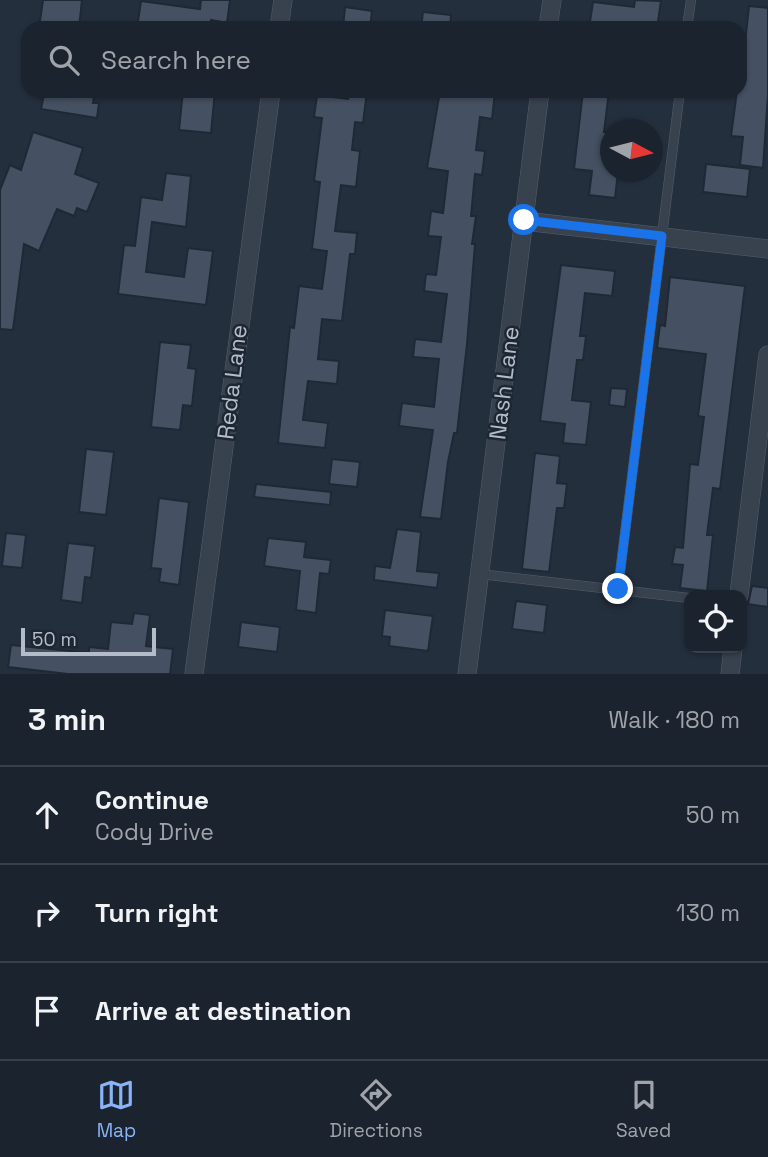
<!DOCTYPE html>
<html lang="en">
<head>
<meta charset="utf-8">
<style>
	:root { --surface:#1b232e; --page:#282f3a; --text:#f1f3f6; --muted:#a0a4aa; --line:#39404a; --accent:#8ab4f8 }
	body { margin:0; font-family:"Space Grotesk",sans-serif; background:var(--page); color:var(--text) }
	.controls { position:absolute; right:21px; bottom:21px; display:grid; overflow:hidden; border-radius:14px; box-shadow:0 2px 5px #0004 }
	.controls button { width:63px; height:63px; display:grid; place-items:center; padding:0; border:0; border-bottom:2px solid var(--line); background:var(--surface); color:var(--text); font:35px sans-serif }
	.compass { position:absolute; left:600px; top:119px; width:63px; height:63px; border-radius:50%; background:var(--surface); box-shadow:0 2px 5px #0004; rotate:97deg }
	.scale { position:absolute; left:21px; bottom:18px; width:135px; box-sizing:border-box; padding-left:7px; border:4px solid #b4bcc9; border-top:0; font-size:19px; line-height:24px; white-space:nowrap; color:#b4bcc9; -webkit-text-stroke:5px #1d2633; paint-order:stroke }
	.stop { position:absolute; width:21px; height:21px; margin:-16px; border:5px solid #1a73e8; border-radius:50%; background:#fff }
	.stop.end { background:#1a73e8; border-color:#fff; box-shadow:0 2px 7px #0008 }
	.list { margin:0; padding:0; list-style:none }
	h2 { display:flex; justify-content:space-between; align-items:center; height:91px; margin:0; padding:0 28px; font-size:30px }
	h2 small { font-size:23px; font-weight:400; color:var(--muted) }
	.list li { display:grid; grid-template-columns:46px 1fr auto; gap:21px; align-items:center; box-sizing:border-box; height:98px; padding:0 28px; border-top:2px solid var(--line) }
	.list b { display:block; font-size:26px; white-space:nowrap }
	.list p { margin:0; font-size:23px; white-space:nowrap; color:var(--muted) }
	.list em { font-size:23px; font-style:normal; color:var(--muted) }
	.icon { flex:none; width:38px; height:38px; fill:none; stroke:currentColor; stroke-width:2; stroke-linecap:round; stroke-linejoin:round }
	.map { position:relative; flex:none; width:768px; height:674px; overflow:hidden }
	.search { position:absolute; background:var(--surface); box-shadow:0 2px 5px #0004; left:21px; right:21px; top:21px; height:77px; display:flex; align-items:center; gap:18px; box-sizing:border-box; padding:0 24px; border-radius:21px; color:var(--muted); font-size:26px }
	.sheet { height:385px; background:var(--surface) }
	nav { display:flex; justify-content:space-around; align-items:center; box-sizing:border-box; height:98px; border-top:2px solid var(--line); background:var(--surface); font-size:19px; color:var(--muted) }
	nav a { display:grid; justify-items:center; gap:4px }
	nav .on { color:var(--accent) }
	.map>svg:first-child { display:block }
</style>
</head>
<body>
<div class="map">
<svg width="768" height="674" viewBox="0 0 768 674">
	<rect width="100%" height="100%" fill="#242f3e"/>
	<g fill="#455162" stroke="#1f2835" stroke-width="2">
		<polygon points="43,0 82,0 79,28 39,28"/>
		<polygon points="201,0 230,0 227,23 211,20 209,28 137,28 141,1 200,9"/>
		<polygon points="635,0 661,1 657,28 589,28 593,2 634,7"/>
		<polygon points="749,6 768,8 768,95 763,168 740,165 743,137 731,136 737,91 740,91"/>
		<polygon points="345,7 372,11 370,28 343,28"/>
		<polygon points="423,12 451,15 450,28 421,28"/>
		<polygon points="66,91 95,91 93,103 99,103 97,118 41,109 44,94 65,97"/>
		<polygon points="183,91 215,91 211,133 179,130"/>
		<polygon points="349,91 367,91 363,123 355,122 352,150 360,151 356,187 341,185 335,231 357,233 355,254 350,254 342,321 322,319 318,359 339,361 337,384 308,381 303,420 328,423 325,448 278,443 290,327 294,328 299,286 322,289 327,251 312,249 320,182 314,181 322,118 314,117 317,95 348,99"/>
		<polygon points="440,91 495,92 492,119 480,117 476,150 485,151 482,175 475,174 471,216 476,216 472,244 475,244 467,344 457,433 454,433 448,462 441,519 420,517 433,430 399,426 402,403 434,407 439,359 413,357 415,339 441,342 447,294 424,291 426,274 436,275 441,237 428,236 431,211 443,213 448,171 427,168"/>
		<polygon points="583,91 609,91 604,132 611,132 611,172 618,172 615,198 589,195 592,171 574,169"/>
		<polygon points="33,132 83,148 75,174 99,183 87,212 77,208 74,216 57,209 39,251 24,244 13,330 0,329 0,190 10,165 21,170"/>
		<polygon points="706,164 750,169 747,197 703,192"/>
		<polygon points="166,173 191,176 186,227 152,222 146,272 184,277 188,248 213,251 206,305 118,294 124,245 135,246 141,197 162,200"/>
		<polygon points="561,265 615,271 612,296 585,293 580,336 586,336 583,360 577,360 572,400 591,402 586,445 563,443 565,424 540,421"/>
		<polygon points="670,277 745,286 720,489 713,488 707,535 713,535 707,591 680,588 683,565 672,564 675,547 683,548 690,464 698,465 704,417 698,416 706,354 657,348 660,325 665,326"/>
		<polygon points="160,342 191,345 188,368 196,369 192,406 183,405 180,430 151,427"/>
		<polygon points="611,388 627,389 625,407 609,405"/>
		<polygon points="86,449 114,452 106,515 79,512"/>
		<polygon points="535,453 560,456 557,483 567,484 564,508 557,508 549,572 522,569"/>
		<polygon points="332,459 360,462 357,487 329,484"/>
		<polygon points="256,484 331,492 330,505 254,497"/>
		<polygon points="159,498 189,502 179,585 159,582 161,569 151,568"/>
		<polygon points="397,529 421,532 417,571 439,573 437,588 374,580 375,566 390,568"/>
		<polygon points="6,533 26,535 22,568 2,566"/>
		<polygon points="268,538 306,542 304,557 331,560 329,574 320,573 316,613 296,610 300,571 264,566"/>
		<polygon points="68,543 95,546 91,578 85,577 82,603 61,600"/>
		<polygon points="752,586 768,588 768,607 748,604"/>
		<polygon points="516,601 547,605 544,633 512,629"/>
		<polygon points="385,610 433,616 428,651 389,646 390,637 382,636"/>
		<polygon points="134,613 150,615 146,646 173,649 170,674 68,674 8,667 11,645 89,653 89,647 108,649 111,622 132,624"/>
		<polygon points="241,622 280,627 277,652 238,647"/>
	</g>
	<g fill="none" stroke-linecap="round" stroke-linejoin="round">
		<g stroke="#565f6c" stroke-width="10">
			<g id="lane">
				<polyline points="687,28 691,0"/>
				<polyline points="480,574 689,598"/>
				<polyline points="618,589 680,91"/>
			</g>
		</g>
		<g stroke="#565f6c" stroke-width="19">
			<g id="street">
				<polyline points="279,28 283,0"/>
				<polyline points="548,28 552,0"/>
				<polyline points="524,221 768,249"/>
				<polyline points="739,595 768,355"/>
				<polyline points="194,674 271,91"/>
				<polyline points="467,674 540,91"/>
				<polyline points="730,674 733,648"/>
			</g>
		</g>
		<use href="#lane" stroke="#38414e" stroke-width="9"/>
		<use href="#street" stroke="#38414e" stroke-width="18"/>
	</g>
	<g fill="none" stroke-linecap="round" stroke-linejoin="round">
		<polyline stroke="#1a73e8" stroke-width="9" points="524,220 662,236 618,589"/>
	</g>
	<g text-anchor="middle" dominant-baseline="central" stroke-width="5" stroke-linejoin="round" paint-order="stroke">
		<g font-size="23" fill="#b4bcc9" stroke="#1d2633">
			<text transform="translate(232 382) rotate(-83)">Reda Lane</text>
			<text transform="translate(504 383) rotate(-83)">Nash Lane</text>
		</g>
	</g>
</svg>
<div class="controls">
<button><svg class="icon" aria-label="locate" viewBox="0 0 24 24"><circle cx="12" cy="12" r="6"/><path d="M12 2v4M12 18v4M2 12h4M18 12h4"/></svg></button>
</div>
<svg class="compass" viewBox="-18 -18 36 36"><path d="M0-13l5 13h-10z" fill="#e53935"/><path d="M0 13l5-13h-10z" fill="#a0a4aa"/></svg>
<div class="scale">50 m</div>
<div class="stop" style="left:524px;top:220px"></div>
<div class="stop end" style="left:618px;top:589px"></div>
<div class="search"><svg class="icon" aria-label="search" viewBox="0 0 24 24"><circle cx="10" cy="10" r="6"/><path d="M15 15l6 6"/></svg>Search here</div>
</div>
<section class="sheet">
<h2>3 min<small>Walk · 180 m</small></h2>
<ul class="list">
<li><svg class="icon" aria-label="ahead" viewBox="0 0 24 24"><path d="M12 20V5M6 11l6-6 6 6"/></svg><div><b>Continue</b><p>Cody Drive</p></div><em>50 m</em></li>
<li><svg class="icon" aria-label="right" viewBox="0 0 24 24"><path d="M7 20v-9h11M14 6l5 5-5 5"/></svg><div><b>Turn right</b></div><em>130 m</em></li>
<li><svg class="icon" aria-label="arrive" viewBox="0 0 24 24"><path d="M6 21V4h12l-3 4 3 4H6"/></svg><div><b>Arrive at destination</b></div></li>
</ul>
</section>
<nav>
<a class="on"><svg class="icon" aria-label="map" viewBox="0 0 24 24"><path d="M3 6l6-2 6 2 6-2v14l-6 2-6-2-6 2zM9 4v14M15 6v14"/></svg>Map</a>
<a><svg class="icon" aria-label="directions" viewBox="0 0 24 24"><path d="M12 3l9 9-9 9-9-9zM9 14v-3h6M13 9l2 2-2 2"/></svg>Directions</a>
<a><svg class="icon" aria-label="saved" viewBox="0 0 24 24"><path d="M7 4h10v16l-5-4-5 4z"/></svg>Saved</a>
</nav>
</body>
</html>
